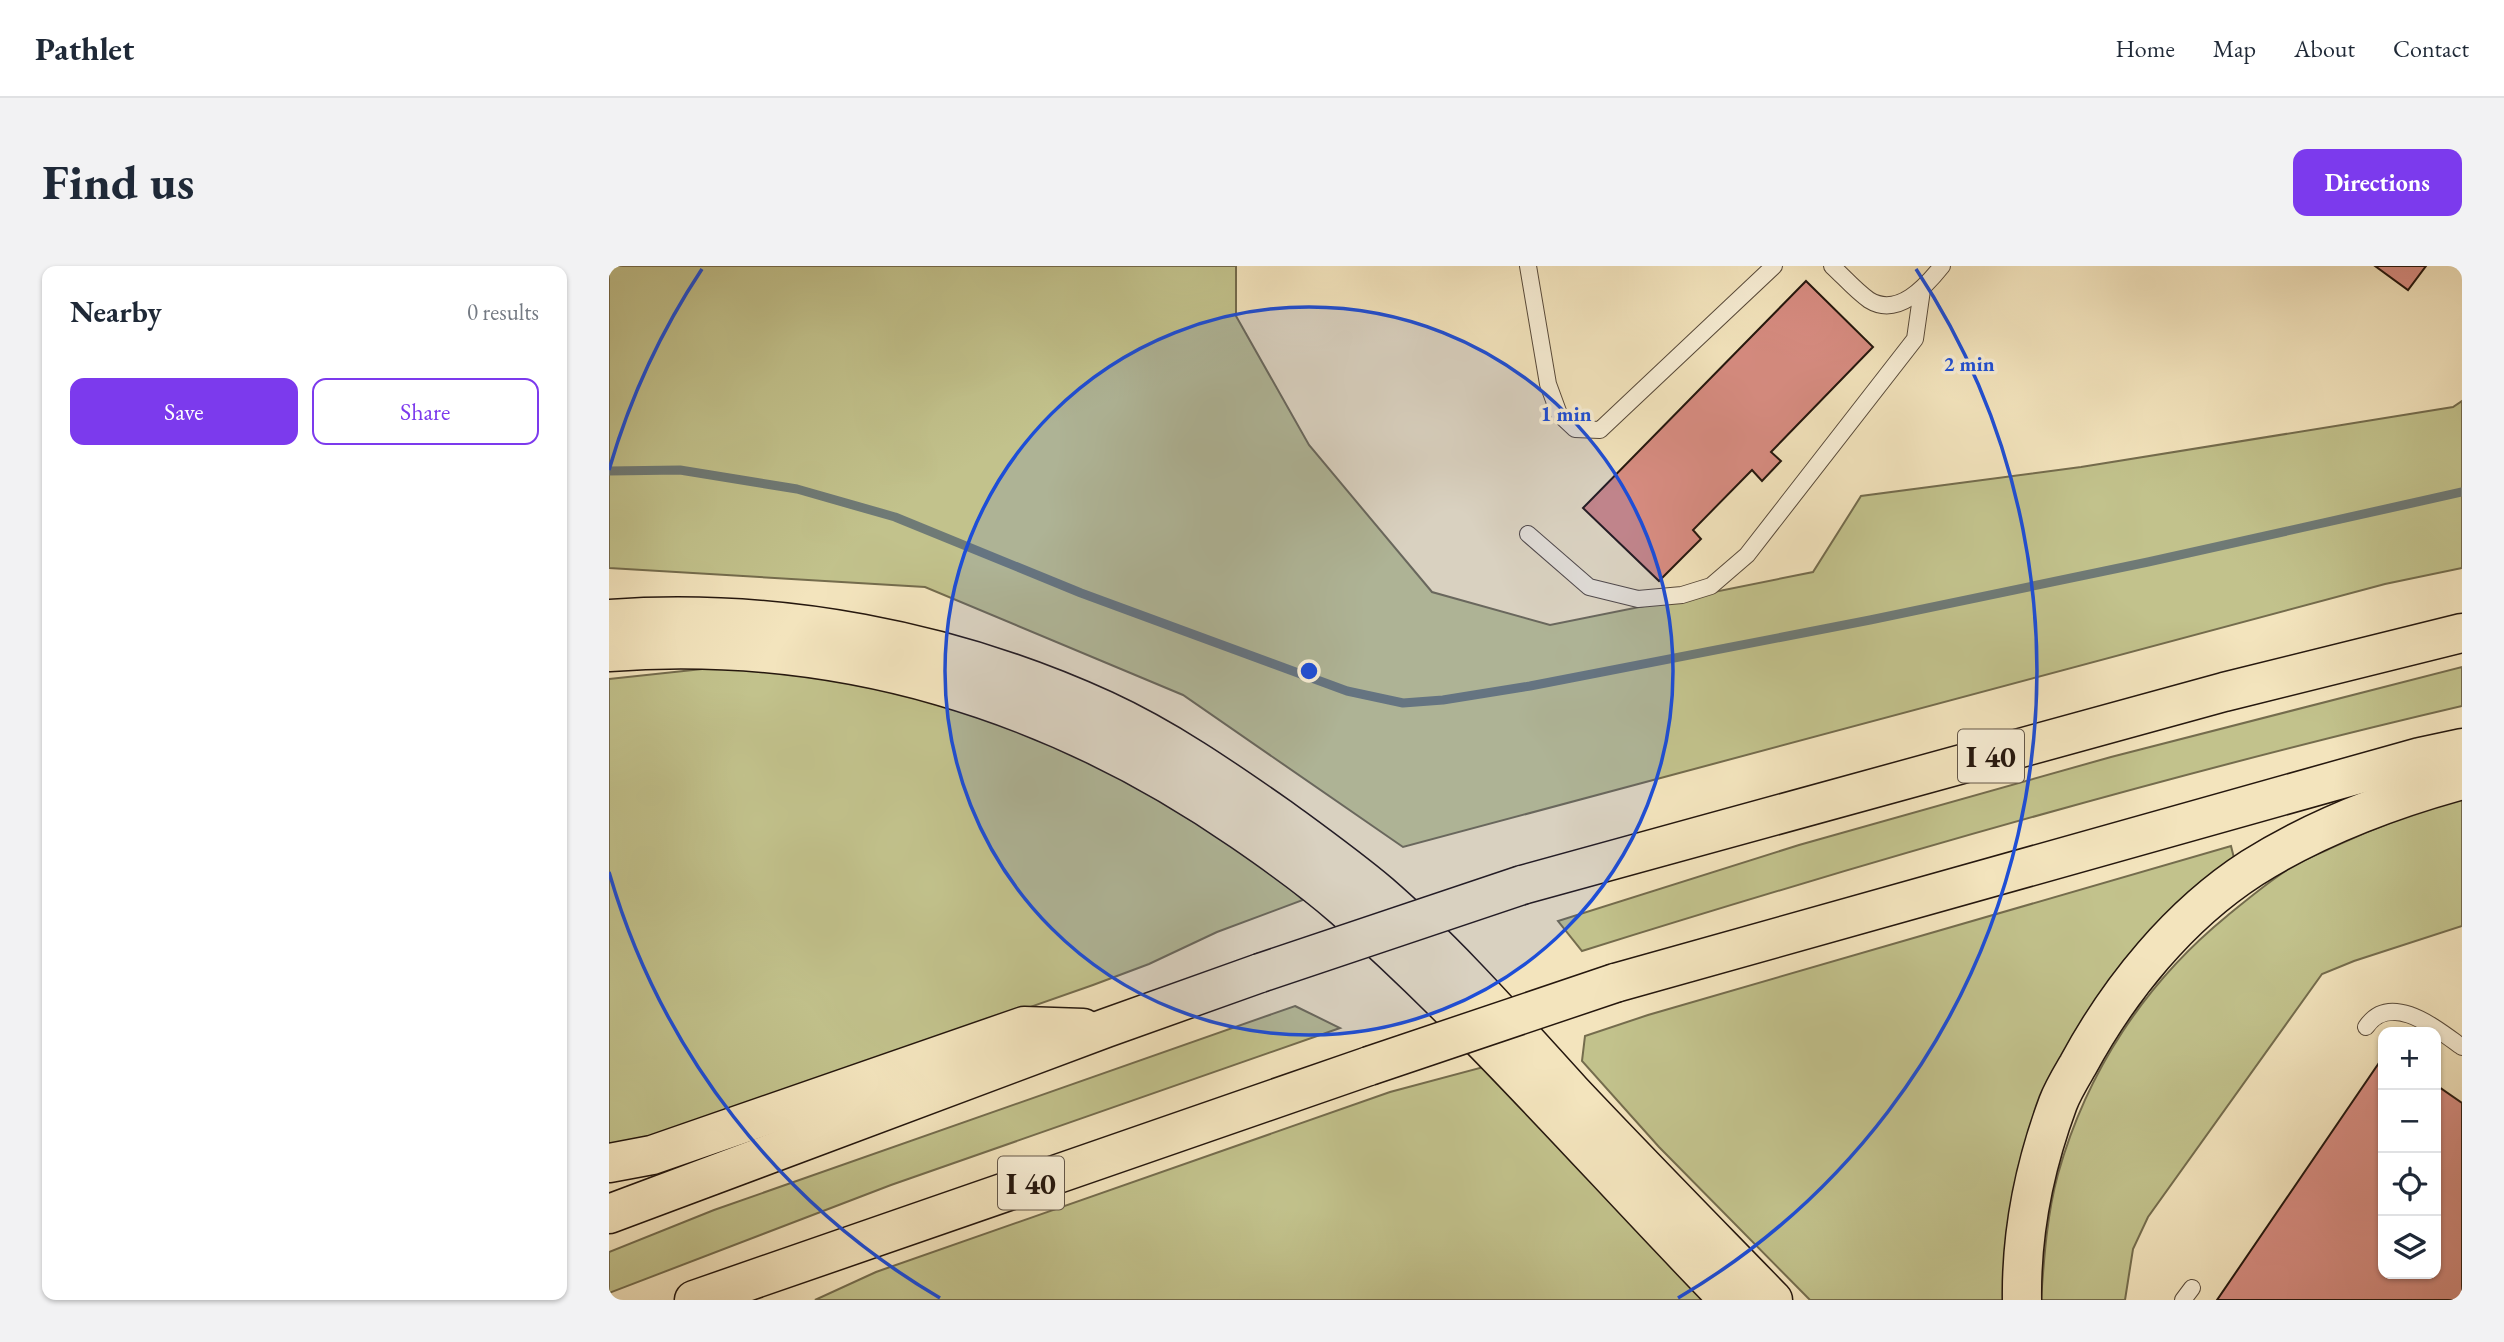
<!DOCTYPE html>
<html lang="en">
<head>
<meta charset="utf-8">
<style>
	:root { --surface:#fff; --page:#f2f2f3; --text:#1f2937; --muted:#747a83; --line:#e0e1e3; --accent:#7c3aed }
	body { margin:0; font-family:"EB Garamond",serif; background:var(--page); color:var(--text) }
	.controls { position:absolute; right:21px; bottom:21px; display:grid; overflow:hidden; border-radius:14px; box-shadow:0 2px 5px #0004 }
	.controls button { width:63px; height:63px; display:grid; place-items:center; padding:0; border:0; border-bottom:2px solid var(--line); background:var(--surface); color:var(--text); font:35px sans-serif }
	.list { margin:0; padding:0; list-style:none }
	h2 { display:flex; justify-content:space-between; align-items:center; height:91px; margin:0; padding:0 28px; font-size:30px }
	h2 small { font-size:23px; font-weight:400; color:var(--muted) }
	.actions { display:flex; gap:14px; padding:21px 28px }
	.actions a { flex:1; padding:16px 0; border:2px solid var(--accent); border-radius:14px; text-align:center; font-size:24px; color:var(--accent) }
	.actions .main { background:var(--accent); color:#fff }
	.icon { flex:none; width:38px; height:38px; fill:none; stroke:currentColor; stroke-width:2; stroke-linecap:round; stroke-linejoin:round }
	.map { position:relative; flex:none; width:1853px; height:1034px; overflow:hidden; border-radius:14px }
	header { display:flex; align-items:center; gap:42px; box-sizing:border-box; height:98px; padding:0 35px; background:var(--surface); border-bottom:2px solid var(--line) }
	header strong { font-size:33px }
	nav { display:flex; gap:38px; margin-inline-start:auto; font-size:24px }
	.intro { display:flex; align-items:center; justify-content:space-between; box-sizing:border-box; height:168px; padding:0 42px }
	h1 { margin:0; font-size:49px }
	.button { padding:18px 32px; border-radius:14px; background:var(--accent); color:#fff; font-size:24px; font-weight:700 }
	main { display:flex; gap:42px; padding:0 42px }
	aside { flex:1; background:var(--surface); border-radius:14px; box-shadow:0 2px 5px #0004 }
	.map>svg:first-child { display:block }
</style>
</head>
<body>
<header>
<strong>Pathlet</strong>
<nav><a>Home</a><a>Map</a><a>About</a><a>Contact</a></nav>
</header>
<div class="intro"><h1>Find us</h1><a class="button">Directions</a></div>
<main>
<aside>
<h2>Nearby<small>0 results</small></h2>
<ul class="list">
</ul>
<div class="actions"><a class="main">Save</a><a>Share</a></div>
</aside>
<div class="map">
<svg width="1853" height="1034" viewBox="0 0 1853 1034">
	<rect width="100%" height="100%" fill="#f3e4bd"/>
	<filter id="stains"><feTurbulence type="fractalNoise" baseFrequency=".00286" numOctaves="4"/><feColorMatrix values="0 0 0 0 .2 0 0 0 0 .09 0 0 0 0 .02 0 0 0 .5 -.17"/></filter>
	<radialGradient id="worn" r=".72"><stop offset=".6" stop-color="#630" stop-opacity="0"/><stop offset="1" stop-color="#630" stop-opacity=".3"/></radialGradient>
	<g fill="#c2c28c" stroke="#746c4d" stroke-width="2">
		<polygon points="0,0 627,0 627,50 700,179 823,326 941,359 1204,306 1252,230 1472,201 1844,141 1853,135 1853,302 1776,318 794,581 574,429 316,321 0,302"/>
		<polygon points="112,401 235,414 323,432 382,454 526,516 657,600 694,634 608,666 540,698 484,719 56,869 0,881 0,413"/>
		<path d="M1853,401V440C1557,509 1264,594 973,685L949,655L1190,579L1502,491Z"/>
		<path d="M1853,531V660L1745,695L1713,708L1539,951L1524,983L1516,1034H1432C1435,992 1438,948 1449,908C1478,805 1536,717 1618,650C1639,633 1662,613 1686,599C1698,592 1712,587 1724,581C1768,561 1807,546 1853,531Z"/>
		<polygon points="1622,580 1627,600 1487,739 1401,1034 1201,1034 1050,881 973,795 976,770 1039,749"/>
		<polygon points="686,740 731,762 282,919 0,1027 0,986 105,944"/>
		<polygon points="878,800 1105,1034 206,1034 267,1006 781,826"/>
	</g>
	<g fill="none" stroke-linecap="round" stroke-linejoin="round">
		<polyline stroke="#6f7a76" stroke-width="9" points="0,205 71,204 188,223 286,251 472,327 738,425 794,437 834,434 921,420 1261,354 1539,296 1853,226"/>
	</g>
	<g fill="#d78c81" stroke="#25170e" stroke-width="2">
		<polygon points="1766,0 1817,0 1799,24"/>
		<polygon points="1197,15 1264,81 1162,186 1172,195 1153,215 1143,204 1084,264 1092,273 1050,315 974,242"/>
		<polygon points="1774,791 1774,1008 1827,1008 1827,819 1853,837 1853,1034 1608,1034"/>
	</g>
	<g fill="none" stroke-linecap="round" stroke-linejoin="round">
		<g stroke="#584a3a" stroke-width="18">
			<g id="lane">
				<polyline points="919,0 939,118 950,148 966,163 991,164 1165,0"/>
				<path d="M1223,0C1235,11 1247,25 1260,34C1289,52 1317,20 1333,0"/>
				<polyline points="919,268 980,321 1029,333 1073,329 1102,320 1138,289 1306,73 1313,24"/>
				<path d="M1757,761C1782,724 1829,764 1853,781"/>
				<polyline points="1574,1034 1583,1022"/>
			</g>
		</g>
		<g stroke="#25170e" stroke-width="41">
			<g id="highway">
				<path d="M0,353C168,341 342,374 495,444C558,473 614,512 670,551C704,576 739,601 771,628C840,688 901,758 963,826C1029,896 1097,965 1164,1034"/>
				<path d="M0,386C230,369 444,434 633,565C668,589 703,614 735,642C872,763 992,903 1120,1034"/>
				<polyline points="913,619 1615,426 1853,367"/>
				<polyline points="1006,717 1811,491 1853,482"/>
				<polyline points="0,897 43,889 415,760 474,762"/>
				<polyline points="0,948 497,762 651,707"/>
				<polyline points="85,1034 760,800"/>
				<path d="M1413,1034C1412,967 1426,899 1449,837C1454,824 1462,811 1469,799C1510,723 1570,649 1643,602C1708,561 1780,534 1853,514"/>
			</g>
		</g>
		<use href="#lane" stroke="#f7edd4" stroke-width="16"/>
		<use href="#highway" stroke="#f3e4bd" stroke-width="38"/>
		<g stroke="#25170e" stroke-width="41" stroke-linecap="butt">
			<g id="highway-bridge">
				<polyline points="651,707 913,619"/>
				<polyline points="760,800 1006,717"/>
			</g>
		</g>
		<use href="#highway-bridge" stroke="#f3e4bd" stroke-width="38"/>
	</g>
	<circle cx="700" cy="405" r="364" fill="#1d4ed8" fill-opacity=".12"/>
	<g fill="none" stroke="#1d4ed8" stroke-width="3.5">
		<circle cx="700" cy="405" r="364"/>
		<path d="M331 1032A728 728 0 0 1 0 606M0 204A728 728 0 0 1 93 3M1307 3A728 728 0 0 1 1069 1032"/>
	</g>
	<g text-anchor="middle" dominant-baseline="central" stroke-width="7" stroke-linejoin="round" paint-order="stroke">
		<g fill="#f7edd4" stroke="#645749" stroke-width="2">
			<rect x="1349" y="463.5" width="66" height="53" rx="5"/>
			<rect x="389" y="890.5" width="66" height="53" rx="5"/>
		</g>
		<g font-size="30" font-weight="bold" fill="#25170e">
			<text x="1382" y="490">I 40</text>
			<text x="422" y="917">I 40</text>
		</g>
	</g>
	<circle cx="700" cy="405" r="10" fill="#1d4ed8" stroke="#f7edd4" stroke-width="3.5"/>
	<g font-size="21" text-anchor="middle" font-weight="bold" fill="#1d4ed8" stroke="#f7edd4" stroke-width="7" stroke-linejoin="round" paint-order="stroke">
		<text x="1360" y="105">2 min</text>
		<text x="957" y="155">1 min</text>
	</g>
	<rect width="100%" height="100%" filter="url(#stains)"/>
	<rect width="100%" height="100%" fill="url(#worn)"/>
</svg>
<div class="controls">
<button>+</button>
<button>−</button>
<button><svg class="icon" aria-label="locate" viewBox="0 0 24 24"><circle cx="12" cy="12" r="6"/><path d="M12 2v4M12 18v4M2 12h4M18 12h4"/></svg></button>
<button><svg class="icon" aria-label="layers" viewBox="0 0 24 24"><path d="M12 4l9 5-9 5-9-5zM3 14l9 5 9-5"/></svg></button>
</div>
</div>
</main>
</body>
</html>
